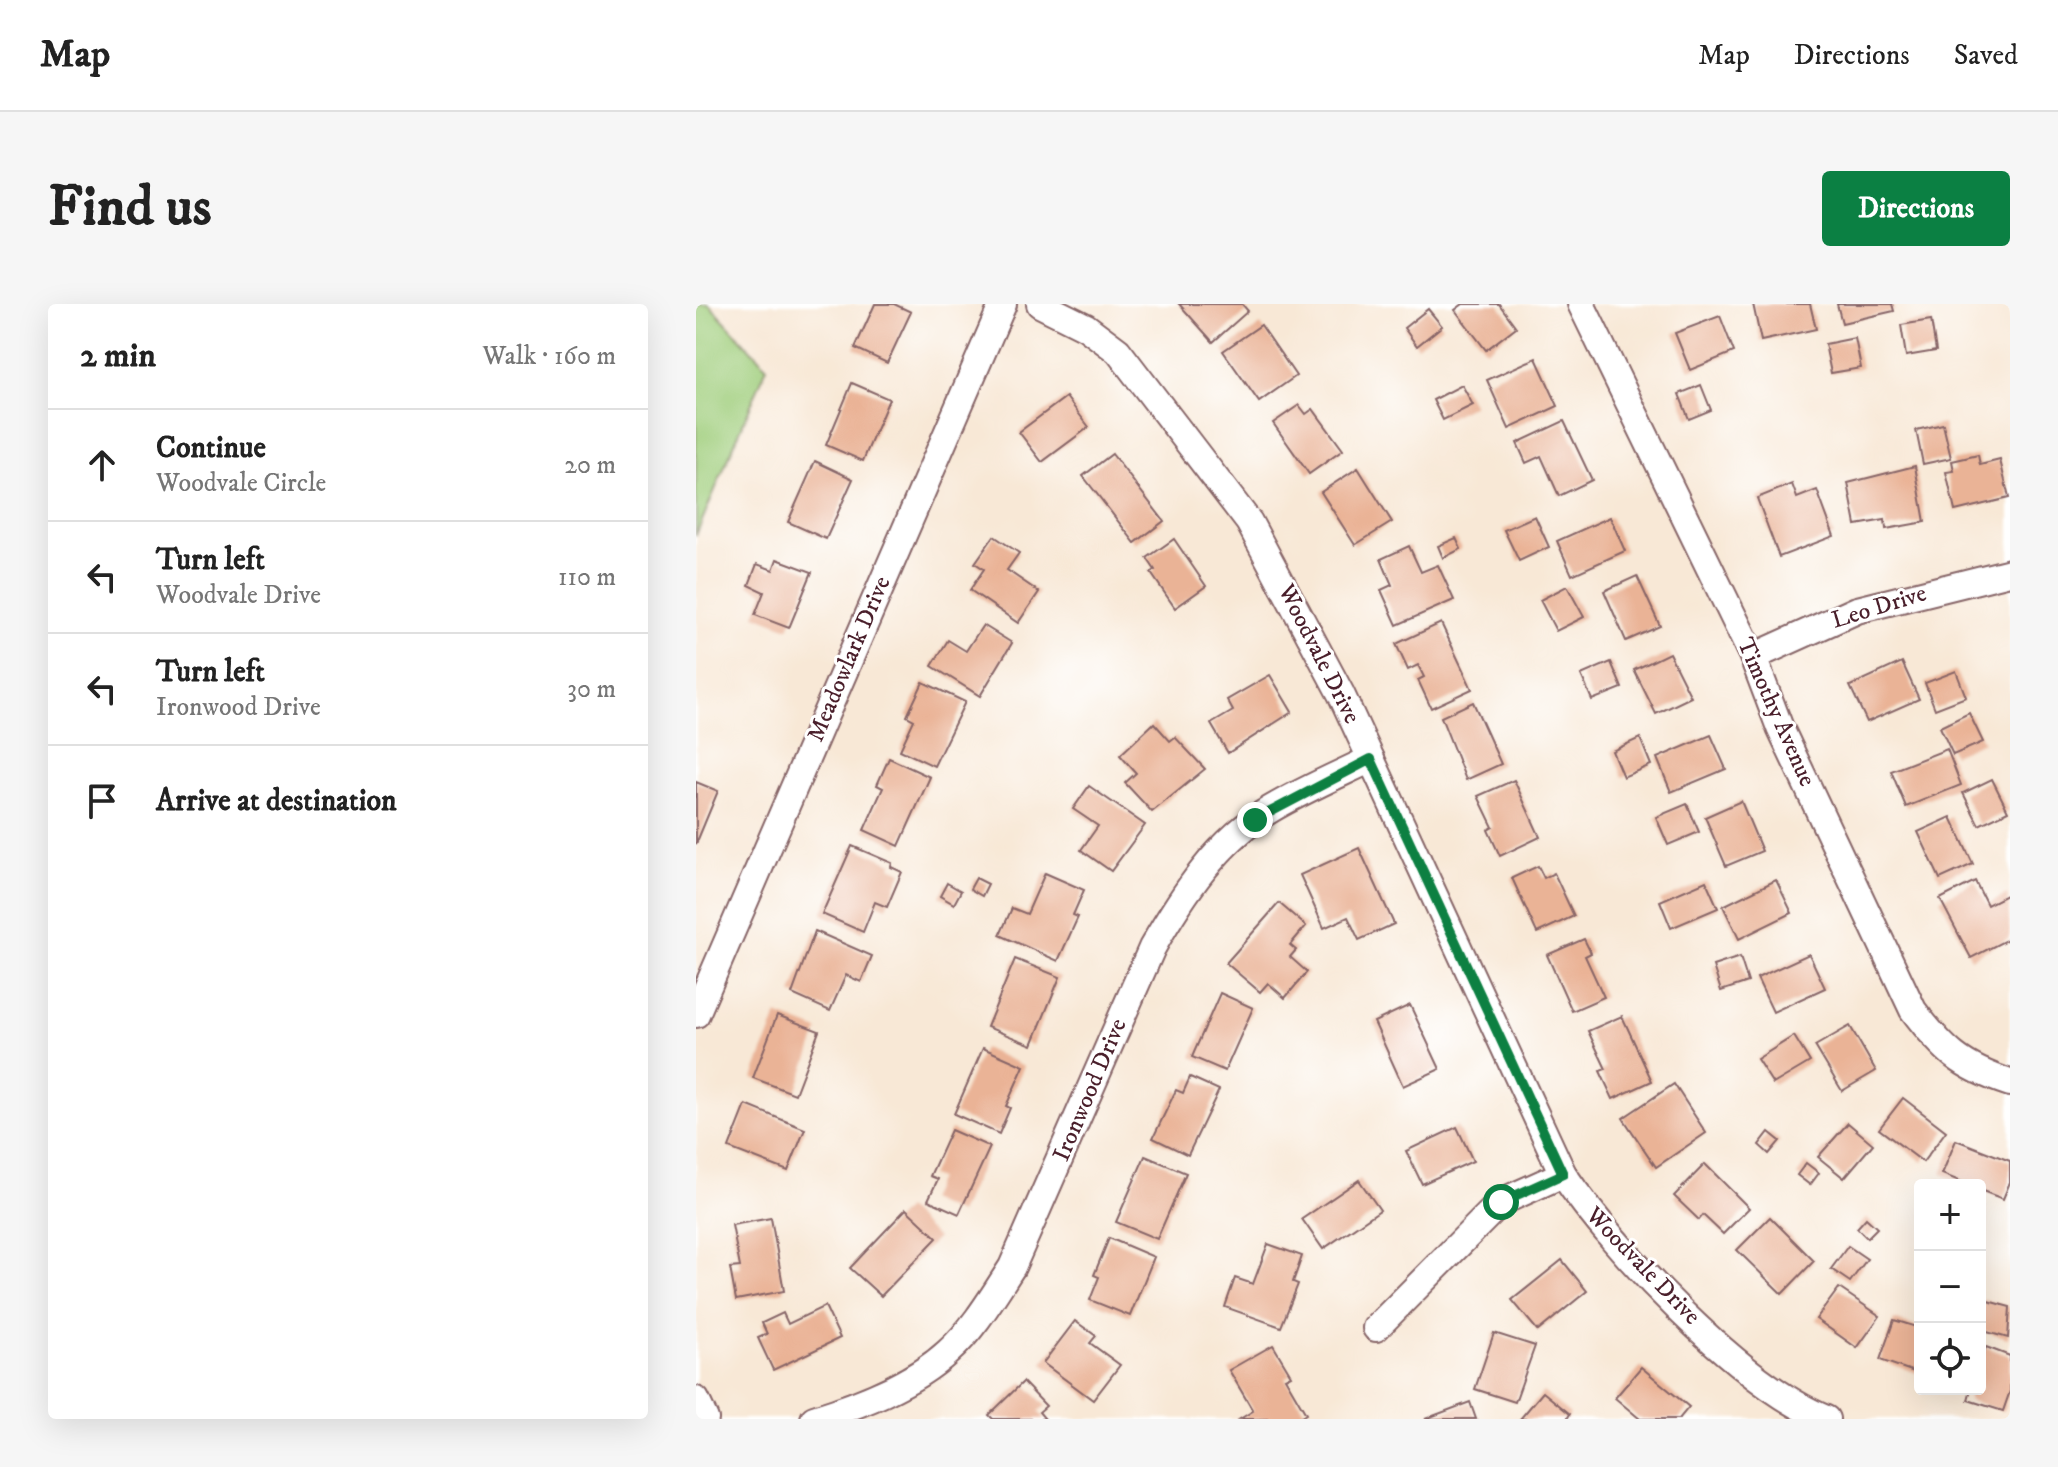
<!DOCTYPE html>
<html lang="en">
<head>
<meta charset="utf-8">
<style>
	:root { --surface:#fff; --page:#f6f6f6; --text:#222; --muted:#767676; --line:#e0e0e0; --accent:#0b8043 }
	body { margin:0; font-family:"IM FELL DW Pica",serif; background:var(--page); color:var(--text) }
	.controls { position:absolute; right:24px; bottom:24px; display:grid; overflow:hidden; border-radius:8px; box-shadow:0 8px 32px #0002 }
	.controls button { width:72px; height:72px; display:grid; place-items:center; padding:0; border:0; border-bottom:2px solid var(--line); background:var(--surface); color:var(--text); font:40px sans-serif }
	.stop { position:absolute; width:24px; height:24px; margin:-18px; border:6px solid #0b8043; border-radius:50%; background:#fff }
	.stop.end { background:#0b8043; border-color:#fff; box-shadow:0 2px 8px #0008 }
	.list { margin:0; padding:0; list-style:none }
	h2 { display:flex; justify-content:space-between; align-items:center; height:104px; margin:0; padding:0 32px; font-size:34px }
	h2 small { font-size:26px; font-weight:400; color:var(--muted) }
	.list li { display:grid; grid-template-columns:52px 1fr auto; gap:24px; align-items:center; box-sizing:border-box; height:112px; padding:0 32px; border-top:2px solid var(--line) }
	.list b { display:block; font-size:30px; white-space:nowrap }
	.list p { margin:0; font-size:26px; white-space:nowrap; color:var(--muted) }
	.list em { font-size:26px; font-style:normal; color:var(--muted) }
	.icon { flex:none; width:44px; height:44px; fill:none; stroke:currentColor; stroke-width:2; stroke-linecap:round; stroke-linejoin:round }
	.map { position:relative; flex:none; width:1314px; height:1115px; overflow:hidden; border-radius:8px }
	header { display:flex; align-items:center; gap:48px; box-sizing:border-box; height:112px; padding:0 40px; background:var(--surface); border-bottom:2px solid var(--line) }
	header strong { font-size:38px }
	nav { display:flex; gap:44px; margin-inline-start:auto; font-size:28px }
	.intro { display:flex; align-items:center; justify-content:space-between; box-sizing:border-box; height:192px; padding:0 48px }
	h1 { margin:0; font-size:56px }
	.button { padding:20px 36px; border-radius:8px; background:var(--accent); color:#fff; font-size:28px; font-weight:700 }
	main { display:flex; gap:48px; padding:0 48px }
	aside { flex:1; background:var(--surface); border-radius:8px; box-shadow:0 8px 32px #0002 }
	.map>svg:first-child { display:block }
</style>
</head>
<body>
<header>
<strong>Map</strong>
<nav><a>Map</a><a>Directions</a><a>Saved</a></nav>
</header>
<div class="intro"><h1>Find us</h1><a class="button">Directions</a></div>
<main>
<aside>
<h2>2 min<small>Walk · 160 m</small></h2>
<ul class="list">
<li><svg class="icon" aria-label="ahead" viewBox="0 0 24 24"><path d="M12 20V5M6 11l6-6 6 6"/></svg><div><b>Continue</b><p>Woodvale Circle</p></div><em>20 m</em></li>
<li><svg class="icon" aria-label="left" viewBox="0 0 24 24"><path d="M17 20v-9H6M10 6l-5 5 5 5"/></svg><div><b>Turn left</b><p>Woodvale Drive</p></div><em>110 m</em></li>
<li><svg class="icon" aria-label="left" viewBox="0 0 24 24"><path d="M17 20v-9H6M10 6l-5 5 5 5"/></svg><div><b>Turn left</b><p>Ironwood Drive</p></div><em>30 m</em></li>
<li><svg class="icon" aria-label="arrive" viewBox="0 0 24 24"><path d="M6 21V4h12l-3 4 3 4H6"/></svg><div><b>Arrive at destination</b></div></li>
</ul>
</aside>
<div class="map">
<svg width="1314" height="1115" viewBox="0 0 1314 1115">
	<rect width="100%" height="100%" fill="#fff"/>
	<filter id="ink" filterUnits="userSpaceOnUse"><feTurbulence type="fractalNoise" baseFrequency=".0125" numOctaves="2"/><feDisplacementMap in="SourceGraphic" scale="16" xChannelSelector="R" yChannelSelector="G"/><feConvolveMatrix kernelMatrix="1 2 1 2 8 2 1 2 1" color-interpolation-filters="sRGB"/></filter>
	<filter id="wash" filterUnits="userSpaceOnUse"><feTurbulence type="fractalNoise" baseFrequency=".006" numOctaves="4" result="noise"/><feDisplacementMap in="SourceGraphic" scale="32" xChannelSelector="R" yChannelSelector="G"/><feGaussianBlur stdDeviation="1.8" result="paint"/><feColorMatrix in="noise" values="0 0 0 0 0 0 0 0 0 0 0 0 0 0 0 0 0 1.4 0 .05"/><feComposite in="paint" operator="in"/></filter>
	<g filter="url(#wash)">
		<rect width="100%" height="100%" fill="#f8e8d6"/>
		<polygon fill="#9fcd7a" stroke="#747652" stroke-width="2" points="0,0 13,0 71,63 0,231"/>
		<g id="blocks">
			<g fill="#eab396">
				<polygon points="179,0 198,0 215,8 191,59 159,44"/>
				<polygon points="483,0 546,0 552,7 517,38"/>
				<polygon points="767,0 803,0 820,23 790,46 759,6"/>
				<polygon points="1057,0 1114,0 1120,25 1065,37"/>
				<polygon points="1141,0 1196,0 1198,7 1146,19"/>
				<polygon points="732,5 746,22 721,42 708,24"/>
				<polygon points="1024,12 1038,48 994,66 979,29"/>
				<polygon points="1235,16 1240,47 1210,52 1205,21"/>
				<polygon points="565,21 600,72 563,98 527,47"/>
				<polygon points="1159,34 1165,64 1135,69 1129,40"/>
				<polygon points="840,54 862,102 813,125 791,76"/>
				<polygon points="156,79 193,95 167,157 130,141"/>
				<polygon points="766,81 777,101 747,116 737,96"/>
				<polygon points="1005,81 1015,106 993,115 983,90"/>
				<polygon points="370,93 393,123 346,158 323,128"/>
				<polygon points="603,101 610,110 617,105 647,146 613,170 577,119"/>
				<polygon points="868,117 896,176 863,192 845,152 830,159 821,139"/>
				<polygon points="1247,120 1255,154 1227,160 1220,126"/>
				<polygon points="416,150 468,217 439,239 387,172"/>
				<polygon points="1282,151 1284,161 1304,156 1313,194 1259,207 1250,168 1258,167 1256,157"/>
				<polygon points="119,157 157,175 130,235 92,218"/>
				<polygon points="1219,162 1229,218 1190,225 1189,216 1160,221 1152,179"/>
				<polygon points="662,164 696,218 659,241 625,188"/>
				<polygon points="1096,180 1101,194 1121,186 1138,232 1083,253 1061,194"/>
				<polygon points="839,212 853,243 823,257 808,226"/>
				<polygon points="914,213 929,247 876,271 861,237"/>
				<polygon points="298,232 323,249 311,266 343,288 322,319 274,286 288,265 279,259"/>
				<polygon points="760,234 765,245 747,254 742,242"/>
				<polygon points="478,235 510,282 479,304 455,269 459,266 451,254"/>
				<polygon points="713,242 725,268 742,261 758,296 701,321 685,286 696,281 685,255"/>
				<polygon points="81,255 116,268 93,324 59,311 68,288 53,281 61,260 77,266"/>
				<polygon points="941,272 964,322 930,337 908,287"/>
				<polygon points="871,282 888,313 860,327 844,296"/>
				<polygon points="745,319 776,385 735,404 722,376 728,373 722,361 712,366 700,340"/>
				<polygon points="287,321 316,339 284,392 236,362 252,336 270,347"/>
				<polygon points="973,349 995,393 960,410 938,366"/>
				<polygon points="915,358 926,384 896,396 885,371"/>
				<polygon points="1206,358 1223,395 1171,418 1154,382"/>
				<polygon points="1260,367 1270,393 1239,405 1229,379"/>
				<polygon points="574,371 596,408 532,449 515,420 537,407 531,396"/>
				<polygon points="227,378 269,398 238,462 204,446 218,416 211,412"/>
				<polygon points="777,398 805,460 770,476 745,413"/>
				<polygon points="1273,409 1287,438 1257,451 1244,423"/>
				<polygon points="458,419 474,437 479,433 509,465 456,508 429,479 440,469 424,451"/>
				<polygon points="1015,431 1030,465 975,488 961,454"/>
				<polygon points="944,434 955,461 927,473 916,447"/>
				<polygon points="1251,445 1265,481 1210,503 1195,467"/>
				<polygon points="193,454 234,473 203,542 168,526 187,484 181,481"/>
				<polygon points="1296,475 1312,507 1283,521 1267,489"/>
				<polygon points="818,476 844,533 804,552 792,526 797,523 782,492"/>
				<polygon points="0,478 22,487 0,540"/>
				<polygon points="393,482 449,521 415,567 385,546 402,522 377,505"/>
				<polygon points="1045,497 1066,547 1030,562 1009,513"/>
				<polygon points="991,500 1003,528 972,541 960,513"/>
				<polygon points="1255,513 1277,560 1244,575 1222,528"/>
				<polygon points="156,542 196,559 195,563 206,568 191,603 179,598 167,628 126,610"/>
				<polygon points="663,544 698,620 663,636 652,613 628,624 604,571"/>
				<polygon points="842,562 848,574 858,569 878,612 841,629 816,574"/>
				<polygon points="349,569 388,586 377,611 382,613 362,657 304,631 316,604 331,610"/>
				<polygon points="280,574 292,580 286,592 274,585"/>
				<polygon points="1080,576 1096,609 1043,635 1027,602"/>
				<polygon points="1010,577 1022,604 975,624 964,597"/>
				<polygon points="1279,577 1291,601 1312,590 1314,634 1275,654 1244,595"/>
				<polygon points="251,579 265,587 258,600 244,592"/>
				<polygon points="583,599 610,622 594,641 600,646 594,653 611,668 589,694 572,679 564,688 530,659"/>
				<polygon points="119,627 176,652 165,678 150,671 134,707 96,690"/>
				<polygon points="888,635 895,649 889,652 908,693 876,707 851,651"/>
				<polygon points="1113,650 1129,684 1077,708 1061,674"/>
				<polygon points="1044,653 1052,678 1025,687 1017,662"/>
				<polygon points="319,655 364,673 336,741 291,723"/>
				<polygon points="524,689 557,704 529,767 496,753"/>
				<polygon points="714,701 744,765 707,782 678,718"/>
				<polygon points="81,711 123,727 99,790 57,774"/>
				<polygon points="926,712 956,777 917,795 904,767 910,765 892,727"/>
				<polygon points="1154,722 1180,767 1146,787 1119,742"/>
				<polygon points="1098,732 1114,758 1077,780 1061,755"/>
				<polygon points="287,744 328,762 310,802 314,804 303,830 258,810"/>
				<polygon points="494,773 523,786 492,851 457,834 480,786 487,789"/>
				<polygon points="978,780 1010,829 960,863 927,814"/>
				<polygon points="1207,794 1250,827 1227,858 1183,825"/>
				<polygon points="50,801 109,825 92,867 33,844"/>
				<polygon points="1152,819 1177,840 1148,874 1122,853"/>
				<polygon points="761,823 777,857 726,880 710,847"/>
				<polygon points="255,826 294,843 263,910 232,896 242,875 234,872"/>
				<polygon points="1073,828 1084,837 1073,850 1063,841"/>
				<polygon points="1260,836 1314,857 1314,878 1307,895 1284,886 1284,881 1273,881 1246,870"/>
				<polygon points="449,852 490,869 461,935 420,918"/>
				<polygon points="1110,859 1123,869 1114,881 1101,871"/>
				<polygon points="1009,860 1053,904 1027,930 1007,911 1003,916 978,892"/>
				<polygon points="663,876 684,906 627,945 606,915"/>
				<polygon points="210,905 241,934 185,992 154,964"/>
				<polygon points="1074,913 1118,957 1086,990 1041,946"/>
				<polygon points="75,914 88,987 40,996 34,964 44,963 36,921"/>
				<polygon points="1170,914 1181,924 1171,934 1161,924"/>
				<polygon points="413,934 458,953 434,1012 394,996 403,973 398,971"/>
				<polygon points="572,940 606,952 597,978 602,980 585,1023 529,1003 539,974 557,980"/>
				<polygon points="1152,942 1171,955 1154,978 1135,965"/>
				<polygon points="866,956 891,987 842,1027 816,996"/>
				<polygon points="1143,984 1184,1012 1161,1044 1120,1015"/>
				<polygon points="1288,996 1314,1003 1312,1034 1284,1026"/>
				<polygon points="129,1002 144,1034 77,1066 62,1034 71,1030 66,1019 87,1009 92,1020"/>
				<polygon points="1198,1016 1224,1024 1224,1070 1184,1056"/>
				<polygon points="379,1017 400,1032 394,1039 424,1061 397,1096 347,1059"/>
				<polygon points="798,1029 839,1042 819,1098 779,1085"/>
				<polygon points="577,1041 595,1071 589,1074 610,1110 602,1115 544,1115 557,1107 533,1066"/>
				<polygon points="1290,1043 1314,1052 1314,1087 1307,1107 1272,1096 1275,1085 1284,1085 1284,1060"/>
				<polygon points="945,1063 993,1103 983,1115 944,1115 919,1094"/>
				<polygon points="327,1078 350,1102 343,1108 349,1115 297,1115 293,1111"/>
				<polygon points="847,1088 874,1110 871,1115 824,1115"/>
				<polygon points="774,1098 780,1115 729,1115"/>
			</g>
		</g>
	</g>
	<g filter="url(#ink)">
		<use href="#blocks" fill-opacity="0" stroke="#876567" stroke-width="2"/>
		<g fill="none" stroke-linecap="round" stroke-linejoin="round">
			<g stroke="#876567" stroke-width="30">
				<g id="minor">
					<path d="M344,0L390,23L422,47L553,218L645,390L867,870C919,947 1044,1080 1130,1115"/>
					<path d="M885,0L1057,353L1084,424L1217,706C1248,747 1265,763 1314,779"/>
					<polyline points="1057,353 1161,306 1314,268"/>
					<polyline points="0,710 307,0"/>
					<polyline points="680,1024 805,898 867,870"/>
					<polyline points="0,1096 9,1115"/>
					<path d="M118,1115C163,1101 216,1081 252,1048C278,1025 297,992 316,963L456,644C486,591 522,536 575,505C607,486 642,471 675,455"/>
				</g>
			</g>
			<use href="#minor" stroke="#fff" stroke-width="26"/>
		</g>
	</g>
	<g fill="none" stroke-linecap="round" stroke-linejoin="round" filter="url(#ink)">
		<polyline stroke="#0b8043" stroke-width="10" points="559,516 675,455 867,870 805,898"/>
	</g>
	<g text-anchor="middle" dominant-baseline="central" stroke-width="6" stroke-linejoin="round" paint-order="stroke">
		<g font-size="24" fill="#4a1f2b" stroke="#fff">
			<text transform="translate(1183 303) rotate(-17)">Leo Drive</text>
			<text transform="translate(623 350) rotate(63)">Woodvale Drive</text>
			<text transform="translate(153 355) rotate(-67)">Meadowlark Drive</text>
			<text transform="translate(1080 408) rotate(66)">Timothy Avenue</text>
			<text transform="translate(394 786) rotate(-67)">Ironwood Drive</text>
			<text transform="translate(947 962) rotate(46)">Woodvale Drive</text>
		</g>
	</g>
</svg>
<div class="controls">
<button>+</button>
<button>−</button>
<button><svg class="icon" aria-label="locate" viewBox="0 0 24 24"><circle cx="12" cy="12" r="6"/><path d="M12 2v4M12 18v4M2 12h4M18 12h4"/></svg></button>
</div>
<div class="stop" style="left:805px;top:898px"></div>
<div class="stop end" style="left:559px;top:516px"></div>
</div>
</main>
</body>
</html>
